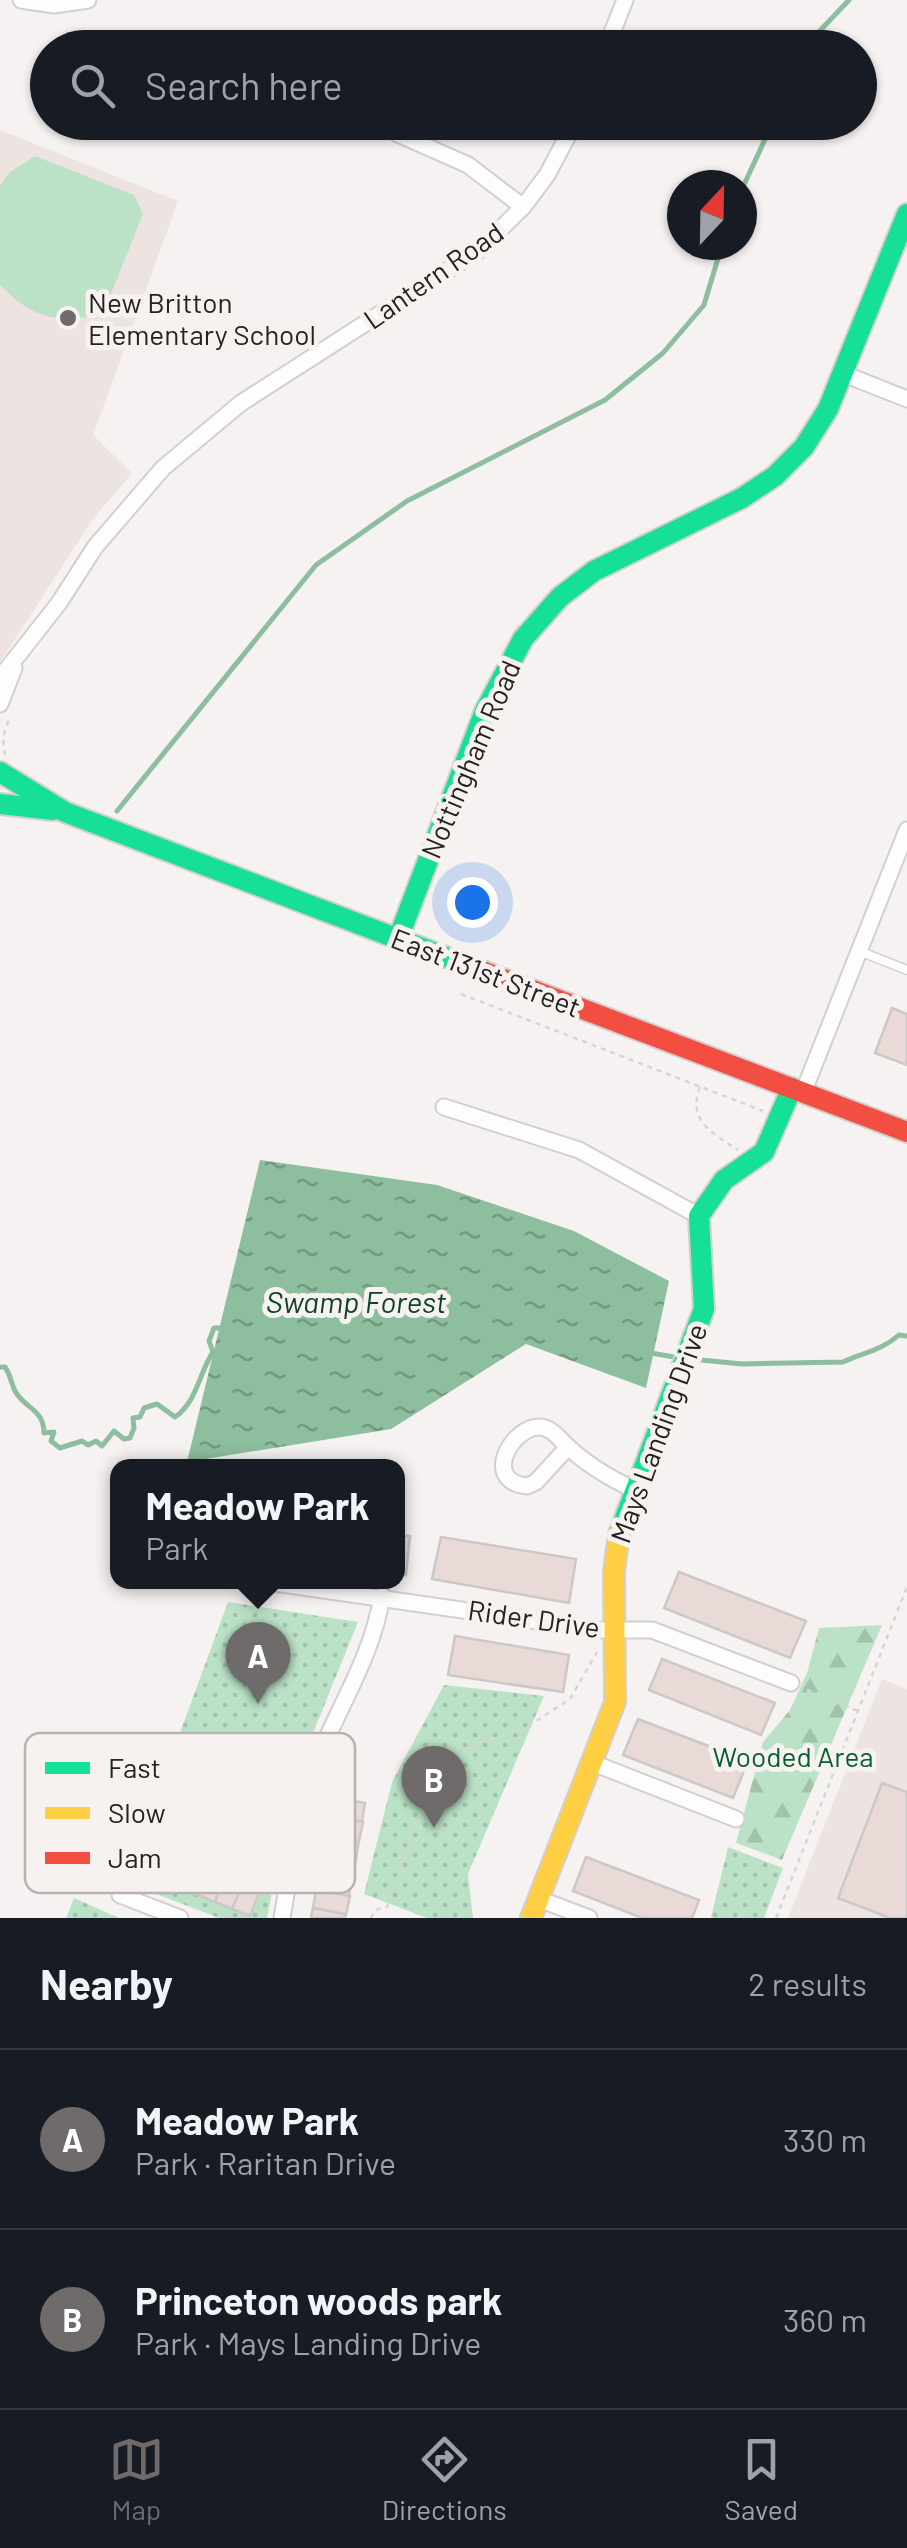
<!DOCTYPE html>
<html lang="en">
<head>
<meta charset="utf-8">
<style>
	:root { --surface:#171b24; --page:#242831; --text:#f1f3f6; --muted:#9ea1a6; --line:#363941; --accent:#6e6b6a }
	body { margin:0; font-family:Barlow,sans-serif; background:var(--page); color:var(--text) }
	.compass { position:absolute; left:667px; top:170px; width:90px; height:90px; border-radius:50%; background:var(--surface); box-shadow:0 2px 8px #0004; rotate:22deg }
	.you { position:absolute; left:472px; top:902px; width:35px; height:35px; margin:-25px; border:8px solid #fff; border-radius:50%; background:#1a73e8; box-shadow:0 0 0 15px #1a73e833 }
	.badge { display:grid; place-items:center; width:65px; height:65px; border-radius:50%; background:var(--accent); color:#fff; font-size:32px; font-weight:700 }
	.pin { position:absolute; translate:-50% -82px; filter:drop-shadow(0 2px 5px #0008) }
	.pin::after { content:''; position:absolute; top:52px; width:35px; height:30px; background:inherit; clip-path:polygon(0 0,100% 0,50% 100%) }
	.popup { position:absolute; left:110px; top:1459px; width:295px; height:130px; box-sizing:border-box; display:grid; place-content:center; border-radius:20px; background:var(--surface); filter:drop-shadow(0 2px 8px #0005); font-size:32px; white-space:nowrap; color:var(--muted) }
	.popup b { font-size:38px; color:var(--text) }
	.popup::after { content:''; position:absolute; left:50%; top:100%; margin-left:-20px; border:20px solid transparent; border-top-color:var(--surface) }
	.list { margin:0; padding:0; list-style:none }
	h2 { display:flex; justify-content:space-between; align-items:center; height:130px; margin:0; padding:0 40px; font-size:42px }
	h2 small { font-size:32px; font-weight:400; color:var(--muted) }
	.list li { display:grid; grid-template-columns:65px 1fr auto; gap:30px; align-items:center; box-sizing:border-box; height:180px; padding:0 40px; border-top:2px solid var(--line) }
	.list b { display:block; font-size:38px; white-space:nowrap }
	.list p { margin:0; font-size:32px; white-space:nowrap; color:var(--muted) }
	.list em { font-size:32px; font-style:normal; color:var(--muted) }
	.icon { flex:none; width:55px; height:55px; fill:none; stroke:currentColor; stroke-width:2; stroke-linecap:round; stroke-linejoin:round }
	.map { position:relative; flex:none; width:907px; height:1918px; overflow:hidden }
	.search { position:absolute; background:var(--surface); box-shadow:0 2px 8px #0004; left:30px; right:30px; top:30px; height:110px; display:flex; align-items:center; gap:25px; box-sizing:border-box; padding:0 35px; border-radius:55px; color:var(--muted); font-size:38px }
	.sheet { height:490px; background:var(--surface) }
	nav { display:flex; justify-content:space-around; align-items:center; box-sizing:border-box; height:140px; border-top:2px solid var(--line); background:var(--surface); font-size:28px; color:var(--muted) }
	nav a { display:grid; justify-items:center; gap:5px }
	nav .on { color:var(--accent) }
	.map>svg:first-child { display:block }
</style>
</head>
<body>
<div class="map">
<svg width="907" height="1918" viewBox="0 0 907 1918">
	<defs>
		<pattern id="grass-dots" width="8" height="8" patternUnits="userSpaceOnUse" patternTransform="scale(2.5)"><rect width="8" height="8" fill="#bbe2c7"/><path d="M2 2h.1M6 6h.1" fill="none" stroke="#a1c2ab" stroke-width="1.8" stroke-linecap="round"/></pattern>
		<pattern id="forest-firs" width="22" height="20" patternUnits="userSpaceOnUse" patternTransform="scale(2.5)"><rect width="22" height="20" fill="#bbe2c7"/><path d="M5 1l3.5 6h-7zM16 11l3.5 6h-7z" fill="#a1c2ab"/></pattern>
		<pattern id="water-ripples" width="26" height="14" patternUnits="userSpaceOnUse" patternTransform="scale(2.5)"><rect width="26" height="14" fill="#8dbe9e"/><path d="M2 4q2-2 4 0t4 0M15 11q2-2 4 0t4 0" fill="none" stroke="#739a80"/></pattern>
	</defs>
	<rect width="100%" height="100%" fill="#f6f2f1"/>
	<g fill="#ede3e1">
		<polygon points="0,130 178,201 93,435 132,473 93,519 0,662"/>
		<polygon points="882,1679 907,1689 907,1918 788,1918"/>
	</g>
	<g fill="url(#grass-dots)">
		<polygon points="228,1602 358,1622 292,1785 267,1918 219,1918 125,1882"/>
		<polygon points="444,1685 544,1696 468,1874 473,1918 427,1918 364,1894 392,1782"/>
		<polygon points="728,1847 783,1868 764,1918 711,1918"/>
		<polygon points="74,1898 119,1918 66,1918"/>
	</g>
	<polygon fill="url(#forest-firs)" points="882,1625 782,1860 736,1843 763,1742 790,1710 807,1673 819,1628"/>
	<path fill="#bbe2c7" d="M35,156L134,195L143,214L103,314C58,324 33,319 0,285V186L10,172Z"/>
	<polygon fill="url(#water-ripples)" points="260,1160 437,1185 574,1231 669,1281 646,1388 526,1344 391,1429 187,1462"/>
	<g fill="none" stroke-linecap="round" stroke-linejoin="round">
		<g stroke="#8dbe9e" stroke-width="5">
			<polyline points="809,48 813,38 849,0"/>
			<polyline points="742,189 773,122"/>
			<polyline points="117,811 316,565 407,501 605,400 663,353 704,305 722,245"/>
			<polyline points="651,1353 680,1358"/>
			<path d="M691,1359L742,1364L843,1362C861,1353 881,1351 899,1335L907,1336"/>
			<path d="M0,1367H5C11,1376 11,1383 15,1391C25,1409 44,1409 44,1433L54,1432L51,1441L60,1448L82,1441L88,1445L96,1441L102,1446L114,1431L124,1439L130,1438L134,1428L133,1418L140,1417L144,1408L157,1404L175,1417C197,1402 199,1373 213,1352L209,1341L214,1328H225"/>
		</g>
	</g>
	<g fill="#e9dad8" stroke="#cbc8c7" stroke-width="2.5">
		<polygon points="892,1008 907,1014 907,1065 875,1053"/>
		<polygon points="398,1535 410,1536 406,1575 398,1574"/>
		<polygon points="441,1537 576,1559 569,1603 432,1579"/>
		<polygon points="679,1572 806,1621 790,1658 664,1608"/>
		<polygon points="455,1636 569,1655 563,1692 448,1675"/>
		<polygon points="662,1659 775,1703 761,1735 649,1690"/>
		<polygon points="638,1719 748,1761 733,1798 623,1755"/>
		<polygon points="248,1753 282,1759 278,1778 245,1772"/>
		<polygon points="245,1772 278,1778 274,1797 241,1792"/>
		<polygon points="882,1783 907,1792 907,1918 890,1918 838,1898"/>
		<polygon points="242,1791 274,1797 271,1815 238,1809"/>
		<polygon points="332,1797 365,1803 362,1822 329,1816"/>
		<polygon points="238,1809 271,1815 268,1833 234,1827"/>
		<polygon points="330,1816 363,1822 359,1841 326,1835"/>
		<polygon points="236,1827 268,1833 265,1852 233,1847"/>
		<polygon points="325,1835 359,1840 356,1859 322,1853"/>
		<polygon points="139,1838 156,1844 145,1875 127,1868"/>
		<polygon points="157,1843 176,1850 163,1882 145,1875"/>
		<polygon points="176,1852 191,1857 180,1888 163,1882"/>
		<polygon points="323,1853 356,1859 352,1878 320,1872"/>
		<polygon points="191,1856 211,1864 198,1895 180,1888"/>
		<polygon points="586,1857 699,1900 692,1918 642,1918 573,1891"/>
		<polygon points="210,1865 225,1871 215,1902 198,1895"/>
		<polygon points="226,1870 245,1877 233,1909 215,1902"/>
		<polygon points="320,1872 352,1878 349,1896 316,1890"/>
		<polygon points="245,1878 262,1885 250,1916 232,1909"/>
		<polygon points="316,1890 350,1896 346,1915 313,1908"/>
		<polygon points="313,1908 345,1914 345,1918 311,1918"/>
	</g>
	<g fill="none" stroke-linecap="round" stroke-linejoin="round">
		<g stroke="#d2cfce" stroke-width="11">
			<polyline id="lane" points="859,951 907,970"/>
		</g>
		<g stroke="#d2cfce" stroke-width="19">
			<g id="street">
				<polyline points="21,0 54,5 88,0"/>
				<polyline points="606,48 625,0"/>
				<polyline points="398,134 468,165 523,207"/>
				<polyline points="844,374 907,399"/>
				<polyline points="0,678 59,603 95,547 163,468 241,403 478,251 523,207 547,175 575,122"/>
				<polyline points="0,704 14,668"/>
				<polyline points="803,1093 907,830"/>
				<polyline points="444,1107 579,1150 699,1216"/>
				<path d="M568,1447L536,1482L527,1486C481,1481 512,1427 539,1427C550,1427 557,1436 564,1443C585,1464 609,1478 635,1490"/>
				<polyline points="268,1582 600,1630 652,1630 791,1683"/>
				<polyline points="593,1763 736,1819"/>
				<polyline points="120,1895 180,1918"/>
				<polyline points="539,1899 589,1918"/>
				<path d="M282,1918C290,1873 294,1824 309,1782C331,1717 371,1664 382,1596"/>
			</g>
		</g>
		<g stroke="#d2cfce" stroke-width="24">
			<g id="fast">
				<polyline points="0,772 65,812 485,972"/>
				<polyline points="0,804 53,810"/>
				<polyline points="398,939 485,711 523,639 560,597 594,571 742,498 775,476 804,447 828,409 907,214"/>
				<polyline points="619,1534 704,1309 699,1216 724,1180 764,1152 792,1088"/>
			</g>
		</g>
		<g stroke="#d2cfce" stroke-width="24">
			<polyline id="slow" points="531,1918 615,1702 614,1572 619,1534"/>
		</g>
		<g stroke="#d2cfce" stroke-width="24">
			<polyline id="jam" points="485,972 907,1132"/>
		</g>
		<g stroke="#d6d4d4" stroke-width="2.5" stroke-dasharray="5 5" stroke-linecap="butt">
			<polyline points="5,755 3,737 8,722 5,721"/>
			<polyline points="461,994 763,1111"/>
			<path d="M700,1087C687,1121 712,1133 738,1150"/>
			<polyline points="807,1690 858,1711"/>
			<polyline points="371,1918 375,1910 387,1907 432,1782 443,1762 472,1745 524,1729 570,1699 597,1652"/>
			<polyline points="776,1918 907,1587"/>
		</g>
		<use href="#lane" stroke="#fefdfd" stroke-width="8"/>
		<use href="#street" stroke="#fefdfd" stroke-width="15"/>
		<use href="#fast" stroke="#16e098" stroke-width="20"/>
		<use href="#slow" stroke="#ffcf43" stroke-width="20"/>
		<use href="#jam" stroke="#f24e42" stroke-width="20"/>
	</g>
	<circle fill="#6e6b6a" stroke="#f7f1f0" stroke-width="4" cx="68" cy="318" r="10"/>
	<g text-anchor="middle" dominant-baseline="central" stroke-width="10" stroke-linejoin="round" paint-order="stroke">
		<g font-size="28" fill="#242222" stroke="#f7f1f0">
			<text transform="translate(433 275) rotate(-35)">Lantern Road</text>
			<text transform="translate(470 759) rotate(-67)">Nottingham Road</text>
			<text transform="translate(486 972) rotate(21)">East 131st Street</text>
			<text transform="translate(658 1433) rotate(-70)">Mays Landing Drive</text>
			<text transform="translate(534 1618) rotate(8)">Rider Drive</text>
		</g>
		<g font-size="28" fill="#242222" stroke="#f7f1f0" text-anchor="start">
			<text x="88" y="302">New Britton<tspan x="88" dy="32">Elementary School</tspan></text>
		</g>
		<g font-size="28" fill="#045f34" stroke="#f7f1f0">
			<text x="793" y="1756">Wooded Area</text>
		</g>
		<g font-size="30" font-style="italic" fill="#0c4527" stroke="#f7f1f0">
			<text x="356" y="1301">Swamp Forest</text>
		</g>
	</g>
	<rect x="25" y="1733" width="330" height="160" rx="15" fill="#f7f1f0" stroke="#b8b3b2" stroke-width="2.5"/>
	<rect x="45" y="1762" width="45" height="12" fill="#16e098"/>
	<rect x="45" y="1807" width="45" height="12" fill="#ffcf43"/>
	<rect x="45" y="1852" width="45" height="12" fill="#f24e42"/>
	<g font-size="28" fill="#242222">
		<text x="108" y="1778">Fast</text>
		<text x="108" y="1823">Slow</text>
		<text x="108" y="1868">Jam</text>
	</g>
</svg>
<svg class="compass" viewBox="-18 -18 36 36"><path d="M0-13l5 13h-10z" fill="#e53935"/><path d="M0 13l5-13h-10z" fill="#9ea1a6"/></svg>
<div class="you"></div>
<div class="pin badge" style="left:258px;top:1704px">A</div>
<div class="popup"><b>Meadow Park</b>Park</div>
<div class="pin badge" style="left:434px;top:1828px">B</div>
<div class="search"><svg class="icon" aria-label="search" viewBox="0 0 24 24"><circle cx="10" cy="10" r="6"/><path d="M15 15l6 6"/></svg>Search here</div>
</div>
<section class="sheet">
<h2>Nearby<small>2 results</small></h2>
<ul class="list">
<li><span class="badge">A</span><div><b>Meadow Park</b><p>Park · Raritan Drive</p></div><em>330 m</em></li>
<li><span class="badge">B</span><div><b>Princeton woods park</b><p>Park · Mays Landing Drive</p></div><em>360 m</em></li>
</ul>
</section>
<nav>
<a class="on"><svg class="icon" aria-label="map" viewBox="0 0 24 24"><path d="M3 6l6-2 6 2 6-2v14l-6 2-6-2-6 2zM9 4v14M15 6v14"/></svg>Map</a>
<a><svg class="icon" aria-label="directions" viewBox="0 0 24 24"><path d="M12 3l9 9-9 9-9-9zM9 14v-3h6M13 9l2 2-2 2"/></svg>Directions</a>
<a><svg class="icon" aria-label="saved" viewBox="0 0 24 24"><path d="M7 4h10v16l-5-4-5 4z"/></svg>Saved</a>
</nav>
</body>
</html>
